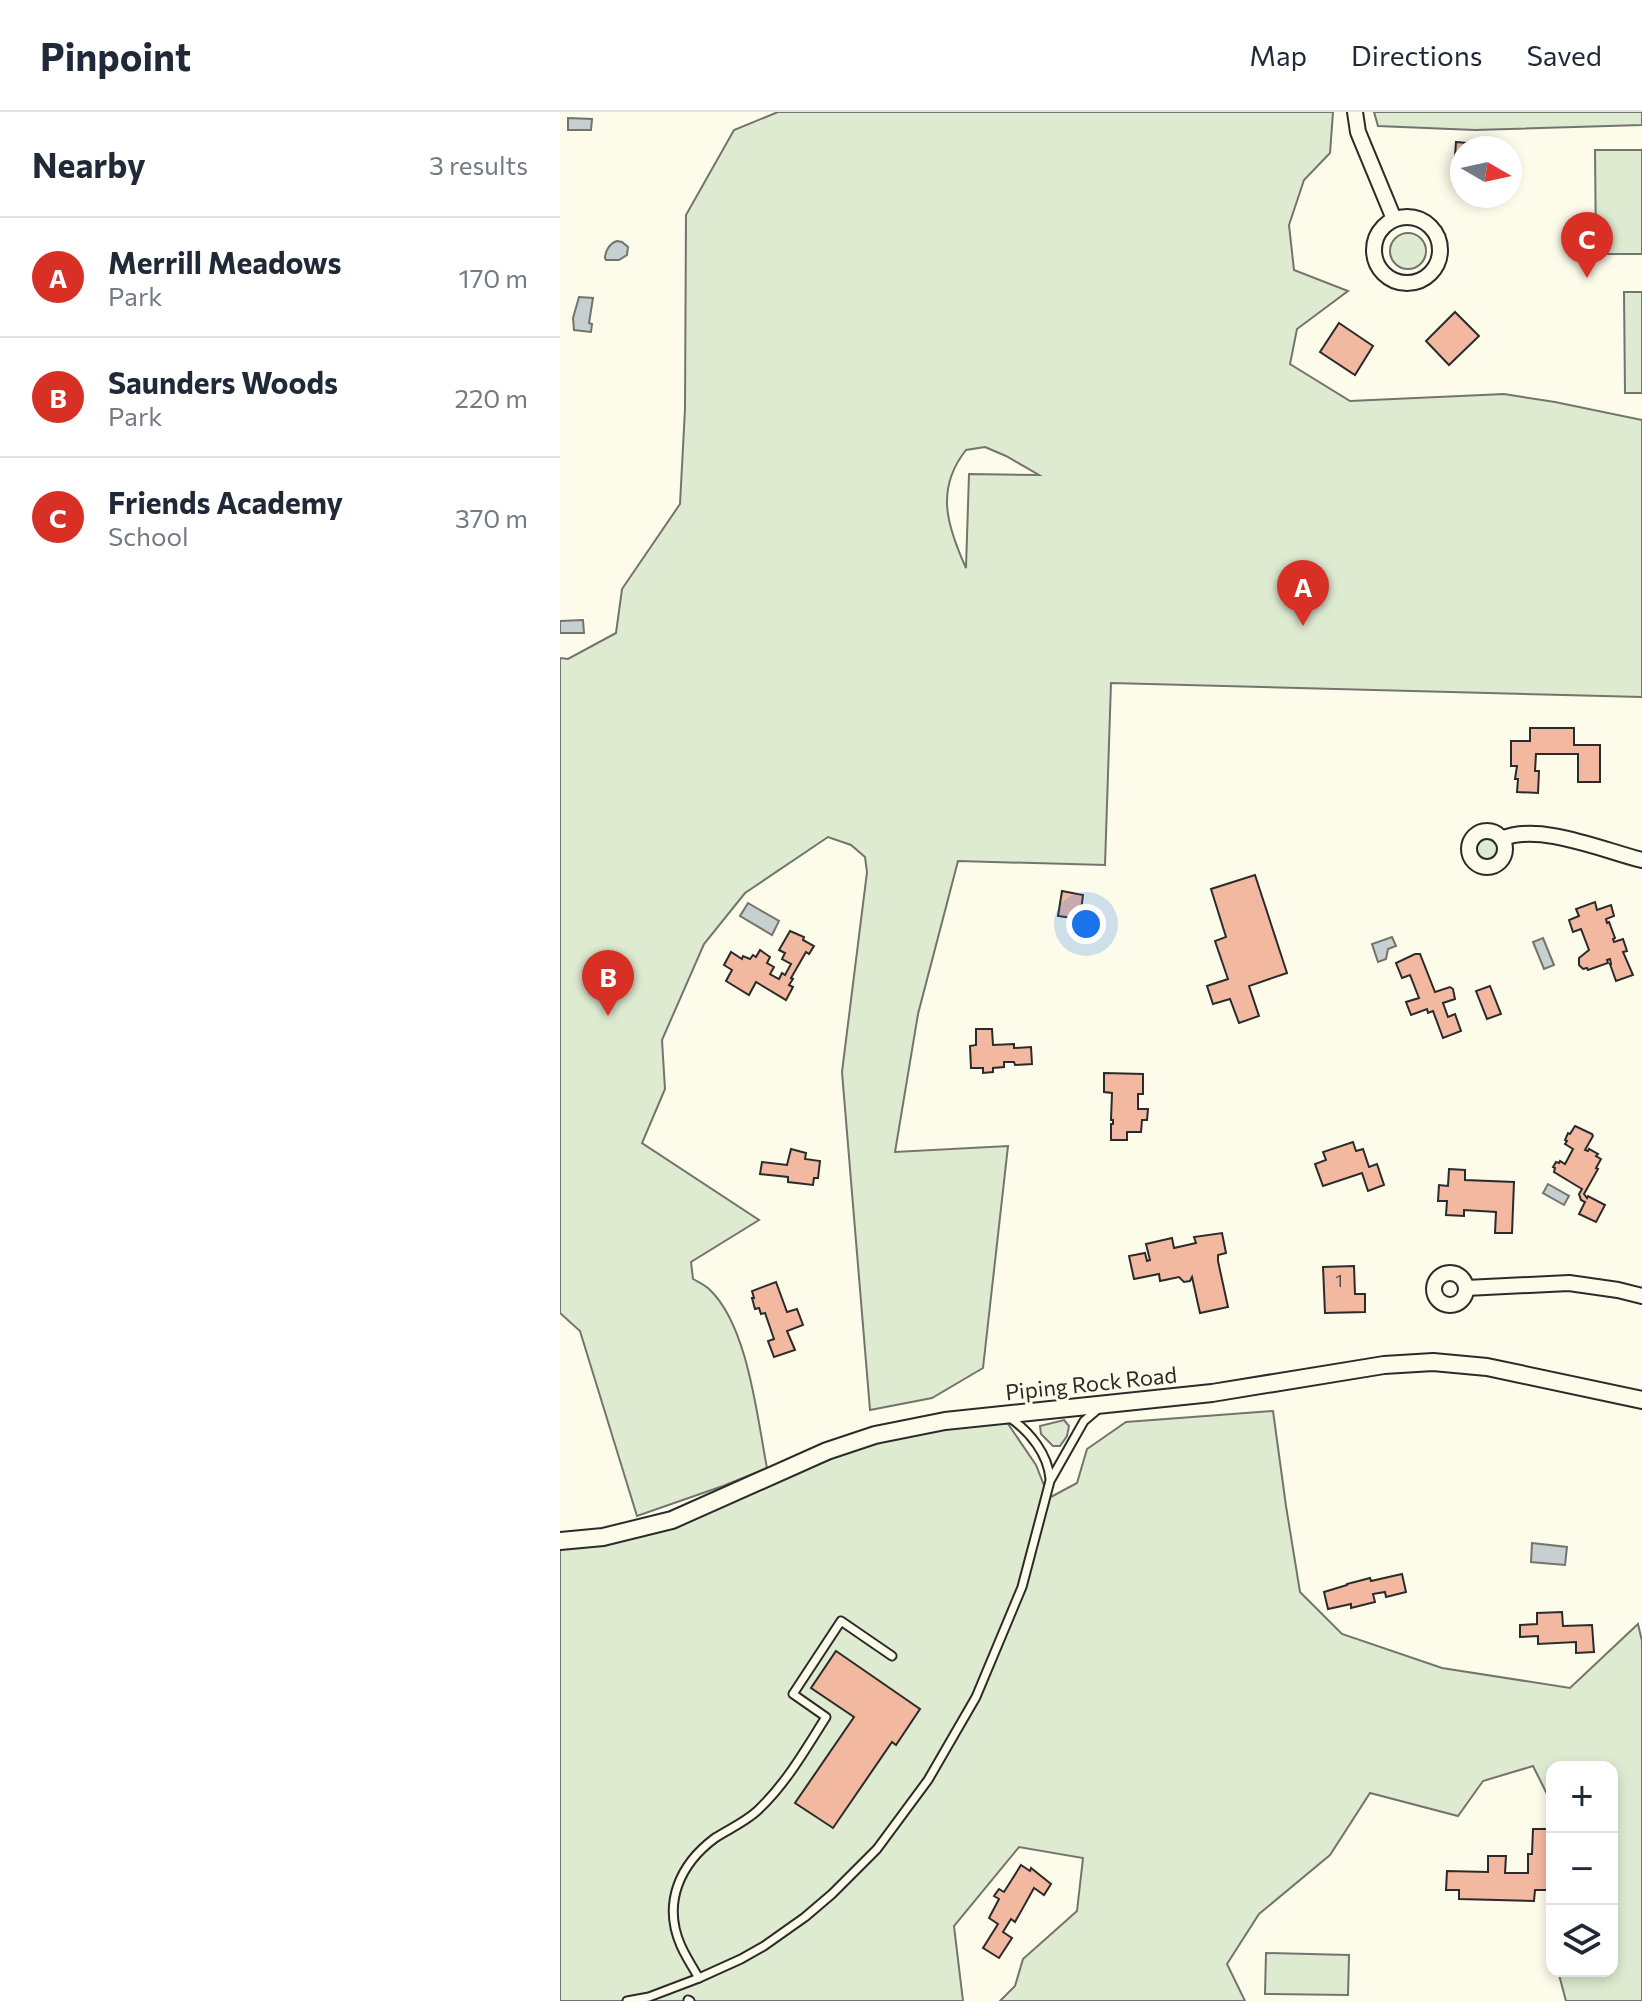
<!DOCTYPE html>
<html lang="en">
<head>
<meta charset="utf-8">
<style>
	:root { --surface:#fff; --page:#f6f6f7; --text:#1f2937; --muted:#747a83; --line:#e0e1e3; --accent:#d93025 }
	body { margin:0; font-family:Commissioner,sans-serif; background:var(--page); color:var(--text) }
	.controls { position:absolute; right:24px; bottom:24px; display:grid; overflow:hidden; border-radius:16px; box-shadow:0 4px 12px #0003 }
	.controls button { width:72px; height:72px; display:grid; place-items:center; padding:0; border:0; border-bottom:2px solid var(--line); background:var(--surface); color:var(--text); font:40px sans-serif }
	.compass { position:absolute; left:890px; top:24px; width:72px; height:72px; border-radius:50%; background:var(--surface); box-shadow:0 4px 12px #0003; rotate:99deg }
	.you { position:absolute; left:526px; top:812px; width:28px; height:28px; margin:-20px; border:6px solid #fff; border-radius:50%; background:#1a73e8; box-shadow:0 0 0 12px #1a73e833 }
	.badge { display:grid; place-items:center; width:52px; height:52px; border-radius:50%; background:var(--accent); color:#fff; font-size:26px; font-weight:700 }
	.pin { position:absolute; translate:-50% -66px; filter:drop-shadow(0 2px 4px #0008) }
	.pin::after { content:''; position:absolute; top:42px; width:28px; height:24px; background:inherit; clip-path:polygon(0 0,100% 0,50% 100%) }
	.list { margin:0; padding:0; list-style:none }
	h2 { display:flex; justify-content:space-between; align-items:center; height:104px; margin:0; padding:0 32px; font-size:34px }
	h2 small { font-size:26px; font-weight:400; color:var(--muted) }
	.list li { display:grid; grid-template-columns:52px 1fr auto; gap:24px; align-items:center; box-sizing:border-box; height:120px; padding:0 32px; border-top:2px solid var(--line) }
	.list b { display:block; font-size:30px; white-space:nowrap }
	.list p { margin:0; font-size:26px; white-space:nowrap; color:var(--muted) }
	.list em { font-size:26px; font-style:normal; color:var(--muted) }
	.icon { flex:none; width:44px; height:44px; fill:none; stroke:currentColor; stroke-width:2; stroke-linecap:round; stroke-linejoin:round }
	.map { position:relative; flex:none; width:1082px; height:1889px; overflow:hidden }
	header { display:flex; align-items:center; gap:48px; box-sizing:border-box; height:112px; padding:0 40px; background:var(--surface); border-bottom:2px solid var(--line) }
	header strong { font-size:38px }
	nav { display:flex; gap:44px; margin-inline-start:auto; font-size:28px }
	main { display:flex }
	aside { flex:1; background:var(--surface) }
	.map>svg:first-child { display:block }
</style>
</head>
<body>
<header>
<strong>Pinpoint</strong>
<nav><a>Map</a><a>Directions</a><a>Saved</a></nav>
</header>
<main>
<aside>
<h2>Nearby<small>3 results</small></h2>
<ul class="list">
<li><span class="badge">A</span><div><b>Merrill Meadows</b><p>Park</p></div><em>170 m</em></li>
<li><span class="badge">B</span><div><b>Saunders Woods</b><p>Park</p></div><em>220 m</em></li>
<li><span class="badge">C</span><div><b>Friends Academy</b><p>School</p></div><em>370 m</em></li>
</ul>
</aside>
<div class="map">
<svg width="1082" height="1889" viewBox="0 0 1082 1889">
	<rect width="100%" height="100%" fill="#fdfbea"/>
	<g fill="#deebd1" stroke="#74746e" stroke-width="2" fill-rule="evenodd">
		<path d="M218,0H773L770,41L744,68L729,113L734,158L788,179L737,217L730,252L790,289L944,282L995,290L1082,308V585L551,571L545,753L398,749L358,902L335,1040L448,1034L423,1256L372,1286L310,1298L282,960L307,760L305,745L291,733L268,725L185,781L144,832L102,928L105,977L82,1031L199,1108L131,1150L133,1167C138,1170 145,1173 149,1177C188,1213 197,1305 207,1356L163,1374L77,1404L20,1219L0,1201V546L8,547L56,521L62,477L120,392L125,297L126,103L174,18ZM425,335L446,344L479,363L409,362L406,456C387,414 375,377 406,338Z"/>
		<polygon points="814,0 1082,0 1082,13 915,18 818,14"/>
		<polygon points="1035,38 1082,38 1082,142 1036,142"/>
		<circle cx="848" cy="139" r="18"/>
		<polygon points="1064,180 1082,180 1082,281 1065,281"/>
		<circle cx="927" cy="737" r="13"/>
		<polygon points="713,1299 726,1394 740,1480 782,1522 882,1556 1010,1576 1078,1512 1082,1529 1082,1889 1006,1889 998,1859 1052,1859 1052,1655 992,1655 992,1692 973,1654 923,1669 898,1704 810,1681 770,1743 699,1802 667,1852 685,1889 440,1889 455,1874 463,1847 517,1799 523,1746 459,1735 394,1814 403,1889 0,1889 0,1429 43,1425 312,1328 444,1306 476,1353 489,1386 517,1371 527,1337 566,1310"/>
		<polygon points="504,1308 509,1314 507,1324 500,1334 493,1334 481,1322 480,1314"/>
		<polygon points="706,1841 789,1843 788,1883 705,1882"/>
	</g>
	<g fill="#c7d0d0" stroke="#74746e" stroke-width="2">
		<polygon points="8,6 32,7 31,18 8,18"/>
		<path d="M57,129L62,130L68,135L67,143L59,148H46L45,146C45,139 50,131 57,129Z"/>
		<polygon points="19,185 33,186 29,211 32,212 31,220 14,218 13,206"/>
		<polygon points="23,508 24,521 0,521 0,509"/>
		<polygon points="188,791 219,809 212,823 180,804"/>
		<polygon points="832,825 836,834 828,837 826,847 818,850 812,832"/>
		<polygon points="983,826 994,853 984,857 973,830"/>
		<polygon points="988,1072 1009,1084 1004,1093 983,1081"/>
		<polygon points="972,1431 1007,1435 1005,1453 971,1450"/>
	</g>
	<g fill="#f2b8a0" stroke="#2b2b2b" stroke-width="2">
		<polygon points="896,30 930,33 930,36 902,36 902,72 893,71"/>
		<polygon points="895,200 919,224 889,253 866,229"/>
		<polygon points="779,211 813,234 795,263 760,240"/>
		<polygon points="970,616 1014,616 1014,633 1040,633 1040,670 1018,670 1018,642 976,642 975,659 979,659 978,681 957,680 958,667 955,667 957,654 951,654 951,629 970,629"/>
		<polygon points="695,763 727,861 689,874 699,904 679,911 670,887 653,892 647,874 668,867 655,829 666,825 651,777"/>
		<polygon points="502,779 523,783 520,807 498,804"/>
		<polygon points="1035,790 1037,798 1051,793 1054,804 1046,807 1047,811 1049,810 1055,826 1053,827 1054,830 1063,827 1067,839 1063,840 1073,863 1056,869 1050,852 1051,852 1050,847 1047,848 1048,851 1028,858 1027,856 1023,857 1019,853 1019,846 1029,838 1021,817 1013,820 1009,808 1019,804 1016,797"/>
		<polygon points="230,819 244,825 243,828 254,834 249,842 246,840 231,866 233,867 229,873 233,875 226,888 196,870 189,883 166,869 172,858 164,853 171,840 182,847 183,844 190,847 193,843 196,845 200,838 210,845 207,851 214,855 210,862 219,867 222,861 225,863 231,852 222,847 225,841 219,838"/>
		<polygon points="855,842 860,842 875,880 890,875 893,877 895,887 883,891 888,905 895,902 901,919 883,926 873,899 868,901 867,897 851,903 846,890 859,886 850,863 842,866 836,851"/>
		<polygon points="930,874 941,902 927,907 916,879"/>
		<polygon points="416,917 432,917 433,933 454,932 454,936 471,935 472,952 455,953 454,950 444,950 444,955 433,956 433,960 423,961 423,956 411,956 410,934 416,933"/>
		<polygon points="544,961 583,962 583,982 578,982 578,997 588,997 587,1008 582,1008 581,1020 567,1020 567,1028 551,1028 551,1012 553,1012 553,1008 551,1008 552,981 544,980"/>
		<polygon points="1015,1014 1032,1022 1033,1024 1025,1038 1028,1039 1029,1037 1038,1042 1036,1044 1041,1047 1036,1056 1038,1057 1024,1082 1027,1086 1028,1084 1045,1093 1036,1110 1019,1102 1025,1090 1021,1088 1019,1082 1022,1077 994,1060 995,1056 993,1055 996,1050 999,1051 1000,1049 1005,1052 1013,1037 1005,1032 1007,1029 1005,1028 1008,1021 1010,1022"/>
		<polygon points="793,1030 796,1039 803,1037 809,1055 817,1052 824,1073 808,1079 802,1061 763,1074 755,1052 766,1048 763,1040"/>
		<polygon points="231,1037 246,1041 245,1047 260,1049 258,1066 254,1066 253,1073 228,1070 228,1065 200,1062 202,1050 227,1053"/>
		<polygon points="889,1057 905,1058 905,1068 954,1070 952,1121 935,1121 936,1100 904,1098 904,1104 886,1103 887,1089 878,1089 879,1073 888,1074"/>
		<polygon points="662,1121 666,1141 658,1143 658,1149 668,1195 640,1201 632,1165 630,1169 624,1170 619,1165 600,1169 599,1162 574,1167 569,1144 585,1141 587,1149 590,1148 586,1132 612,1126 614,1136 636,1131 634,1125"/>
		<polygon points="794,1154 795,1182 805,1182 805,1200 765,1201 763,1155"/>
		<polygon points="216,1170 227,1200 237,1197 243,1213 227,1219 235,1238 214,1245 208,1229 214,1227 205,1201 201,1202 199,1196 195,1197 192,1186 194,1186 192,1179"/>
		<polygon points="842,1462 846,1480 826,1485 825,1480 813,1482 815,1490 791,1496 791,1492 768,1497 764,1480 787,1473 787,1472 810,1466 811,1469"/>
		<polygon points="1002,1500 1003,1514 1032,1513 1034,1540 1016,1541 1016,1530 978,1532 978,1524 960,1525 960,1513 977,1512 977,1501"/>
		<polygon points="276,1539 360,1597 336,1633 332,1630 273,1716 235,1691 294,1605 251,1576"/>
		<polygon points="973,1717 987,1717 987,1750 992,1750 990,1778 975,1778 974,1789 899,1787 899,1778 886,1778 887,1759 928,1760 928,1744 946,1744 945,1761 968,1761 968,1742 972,1742"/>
		<polygon points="461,1753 470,1759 471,1756 491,1772 484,1783 474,1776 455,1810 451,1807 443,1820 452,1826 439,1846 423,1836 438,1812 429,1806 439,1787 434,1784 439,1777 444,1780"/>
	</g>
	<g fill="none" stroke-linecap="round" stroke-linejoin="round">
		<g stroke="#2b2b2b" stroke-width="11">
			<g id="service">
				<path d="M450,1306C470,1320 488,1342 490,1367"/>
				<path d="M139,1866C133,1856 126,1845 121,1834C102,1791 120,1752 155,1726C169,1717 185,1710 197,1699C226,1672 245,1638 266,1605L233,1582L281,1509L332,1544"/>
				<polyline points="128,1888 130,1889"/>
				<polyline points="67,1889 89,1885 139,1866 181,1847 204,1834 245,1805 272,1782 317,1737 368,1668 416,1585 462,1475 490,1369 524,1309 537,1298"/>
			</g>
		</g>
		<g stroke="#2b2b2b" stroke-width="18">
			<g id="minor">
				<polyline points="795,0 798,20 834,107"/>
				<circle cx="847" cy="138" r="33"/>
				<circle cx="927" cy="737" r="18"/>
				<path d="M942,727C978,710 1045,739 1082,748"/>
				<circle cx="890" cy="1177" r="16"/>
				<polyline points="906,1176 1009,1171 1058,1178 1082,1184"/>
			</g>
		</g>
		<g stroke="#2b2b2b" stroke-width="20">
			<polyline id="tertiary" points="0,1429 43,1425 112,1408 267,1339 315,1323 385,1309 652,1281 824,1253 873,1250 927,1255 1082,1288"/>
		</g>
		<use href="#service" stroke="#fdfbea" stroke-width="7"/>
		<use href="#minor" stroke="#fdfbea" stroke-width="14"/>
		<use href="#tertiary" stroke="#fdfbea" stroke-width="16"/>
	</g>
	<g text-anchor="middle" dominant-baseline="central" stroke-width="6" stroke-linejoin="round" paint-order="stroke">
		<g font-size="18" fill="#5d4e48">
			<text x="779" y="1168">1</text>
		</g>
		<g font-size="22" fill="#2b2b2b" stroke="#fdfbea">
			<text transform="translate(531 1271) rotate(-6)">Piping Rock Road</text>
		</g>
	</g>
</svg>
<div class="controls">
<button>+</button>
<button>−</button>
<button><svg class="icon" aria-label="layers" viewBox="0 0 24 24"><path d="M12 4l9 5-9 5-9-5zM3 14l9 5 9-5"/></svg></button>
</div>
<svg class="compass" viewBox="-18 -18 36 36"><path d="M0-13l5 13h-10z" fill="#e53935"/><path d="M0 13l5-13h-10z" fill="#747a83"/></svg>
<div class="you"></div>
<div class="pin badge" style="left:743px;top:514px">A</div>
<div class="pin badge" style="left:48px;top:904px">B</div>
<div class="pin badge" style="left:1027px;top:166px">C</div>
</div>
</main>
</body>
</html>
